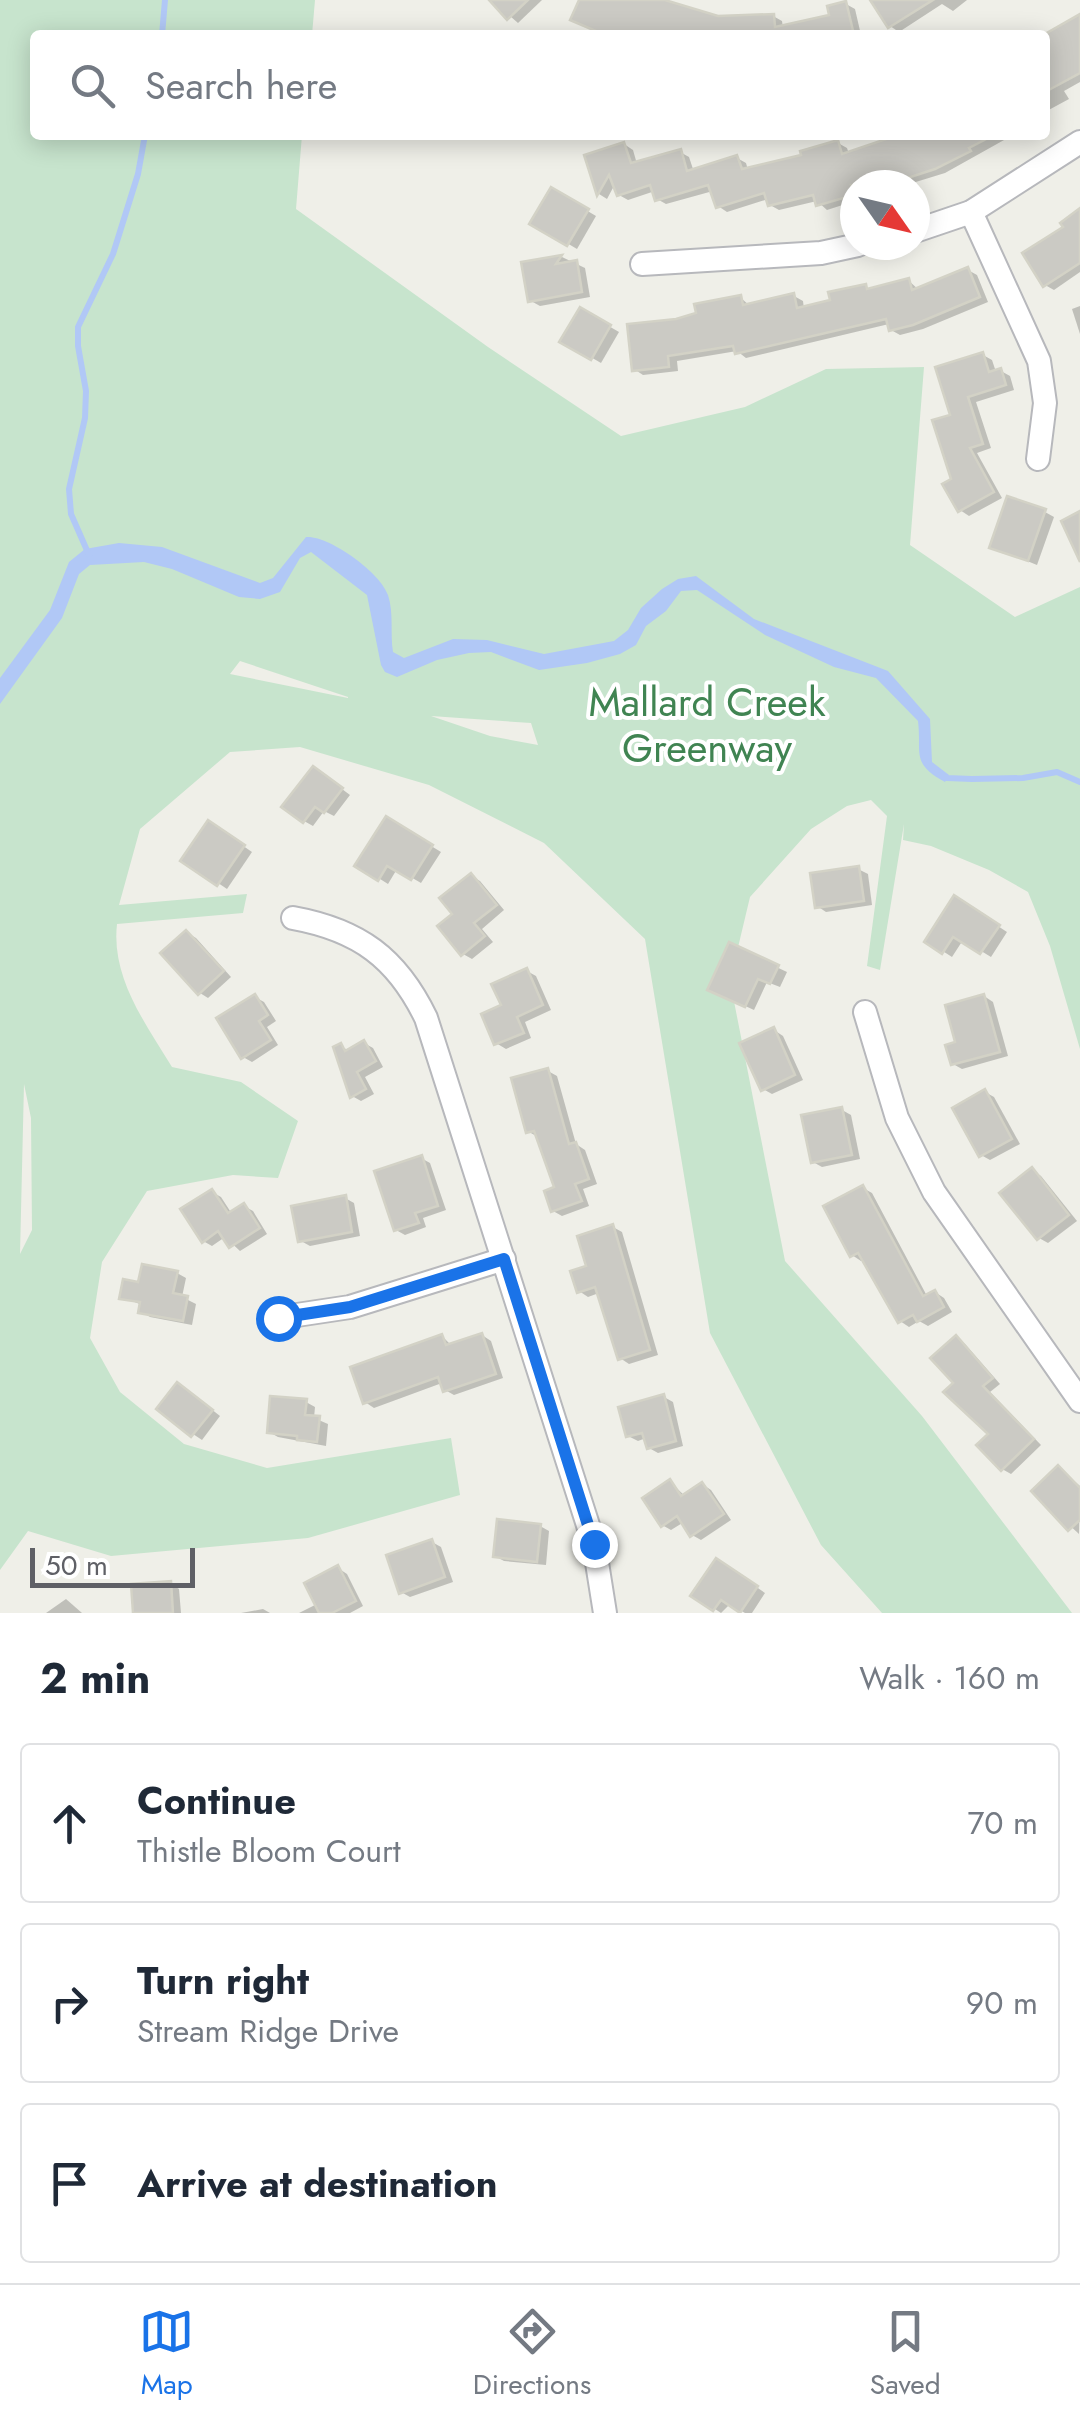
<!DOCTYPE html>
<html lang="en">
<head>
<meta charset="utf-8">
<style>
	:root { --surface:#fff; --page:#f2f2f3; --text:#1f2937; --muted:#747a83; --line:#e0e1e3; --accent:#1a73e8 }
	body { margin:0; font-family:Jost,sans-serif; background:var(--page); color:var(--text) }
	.compass { position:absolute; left:840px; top:170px; width:90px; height:90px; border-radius:50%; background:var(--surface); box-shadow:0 5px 25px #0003; rotate:124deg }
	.scale { position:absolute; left:30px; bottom:25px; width:165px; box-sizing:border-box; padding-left:10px; border:5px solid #5f6066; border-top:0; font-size:28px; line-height:35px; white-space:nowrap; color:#5f6066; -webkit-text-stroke:8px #fff; paint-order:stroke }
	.stop { position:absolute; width:30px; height:30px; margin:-22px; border:8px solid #1a73e8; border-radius:50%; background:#fff }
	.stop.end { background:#1a73e8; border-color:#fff; box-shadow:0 2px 10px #0008 }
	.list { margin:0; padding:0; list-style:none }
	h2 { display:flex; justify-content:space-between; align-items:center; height:130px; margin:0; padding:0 40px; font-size:42px }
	h2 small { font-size:32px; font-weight:400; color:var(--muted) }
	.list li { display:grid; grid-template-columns:65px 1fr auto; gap:30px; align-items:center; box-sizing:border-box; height:160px; margin:0 20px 20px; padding:0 20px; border:2px solid var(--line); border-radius:10px }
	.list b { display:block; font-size:38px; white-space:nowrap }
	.list p { margin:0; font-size:32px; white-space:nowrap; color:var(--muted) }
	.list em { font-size:32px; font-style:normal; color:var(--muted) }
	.icon { flex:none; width:55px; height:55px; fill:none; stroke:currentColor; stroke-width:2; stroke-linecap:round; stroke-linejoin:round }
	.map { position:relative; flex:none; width:1080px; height:1613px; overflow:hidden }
	.search { position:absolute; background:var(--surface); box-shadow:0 5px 25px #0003; left:30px; right:30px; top:30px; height:110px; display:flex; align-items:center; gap:25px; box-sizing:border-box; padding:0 35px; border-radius:10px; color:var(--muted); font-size:38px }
	.sheet { height:670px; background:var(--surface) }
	nav { display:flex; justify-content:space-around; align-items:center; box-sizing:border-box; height:140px; border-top:2px solid var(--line); background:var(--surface); font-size:28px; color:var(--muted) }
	nav a { display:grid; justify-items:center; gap:5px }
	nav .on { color:var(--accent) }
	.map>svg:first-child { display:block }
</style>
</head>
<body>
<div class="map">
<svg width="1080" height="1613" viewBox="0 0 1080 1613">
	<rect width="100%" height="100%" fill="#efefe8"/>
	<path fill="#c7e4cd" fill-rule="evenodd" d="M0,0H315L312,35H35V135H302L296,209L488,347L621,436L745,407L826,369L924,367L910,545L1015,617L1080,587V1049L1050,946L1028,892L989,870L931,846L903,840L904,824L880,970L867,966L887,816L871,800L847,806L811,829L750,897L730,981L785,1261L922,1416L1072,1613H882L821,1545L710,1333L645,939L544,843L429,785L300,747L230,752L140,829L119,905L247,894L243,913L117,924C111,977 145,1023 172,1067L241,1082L298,1121L278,1178L233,1175L147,1191L102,1262L90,1338L120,1392L184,1444L267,1468L451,1438L460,1495L308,1538L111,1556L28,1531L0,1570ZM240,661L348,697V698L230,674ZM431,716L531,723L538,745L490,736ZM24,1084L31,1118L32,1230L20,1254Z"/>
	<path fill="#b1c8f6" d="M306,537C329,535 381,573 388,595C394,613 390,634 393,652L404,658L453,639L487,640L544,654L614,641L628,630L641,608L662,589L678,579L696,576L754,619L888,671L930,719L932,762L949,775L945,782C910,763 922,753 918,721L876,678L834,667L765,635L697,590L681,591L666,611L646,626L636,645L620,654L587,663L539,670L491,652L469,653L437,660L397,677L385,672L381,665L367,595L311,552L300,558L280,592L260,599L239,597L172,569L144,562L90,565L79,574L62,618L0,704V678L50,610L69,562L85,549L119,543L162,547L260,583L273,578Z"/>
	<g fill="#0003">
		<polygon points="492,0 542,0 518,23"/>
		<polygon points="581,0 656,0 718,19 773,16 782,21 783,28 832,17 846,4 855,9 861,35 607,35"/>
		<polygon points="873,0 967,0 953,11 942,4 899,32 890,26"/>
		<polygon points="1080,17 1080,82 1064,91 1069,99 1045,112 1045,52"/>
		<polygon points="905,135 1013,135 945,173 906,185 855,185 855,201 827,210 817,201 779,210 770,205 768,199 727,212 718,206 713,191 666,204 657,199 655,191 628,200 619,195 615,184 607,199 599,194 587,156 624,144 633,150 637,164 680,152 689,157 694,172 737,158 746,163 748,170 804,156 838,143 847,148 849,154"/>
		<polygon points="552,190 596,216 577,249 533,223"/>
		<polygon points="1080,211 1080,272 1054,290 1045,285 1066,228"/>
		<polygon points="562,257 585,268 590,297 540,306 531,301 524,264"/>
		<polygon points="968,270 977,275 988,302 923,329 900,335 891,330 889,324 746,358 737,351 677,361 678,371 643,375 634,369 676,321 741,298 750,306 794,296 803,301 804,309 832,302 866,287 872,290 909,281 919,290"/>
		<polygon points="1080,306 1080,334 1072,309"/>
		<polygon points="581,310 619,332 601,363 563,341"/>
		<polygon points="983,355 992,360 996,372 1001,371 1010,376 1014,390 976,402 991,448 977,453 1002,498 969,516 960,510 954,480 953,416"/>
		<polygon points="1045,512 1054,517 1037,565 992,547"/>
		<polygon points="322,774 350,795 334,816 324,811 313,826 304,821"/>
		<polygon points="387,819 441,852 421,883 397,869 388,884 358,865"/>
		<polygon points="217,828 252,852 227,889 184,860"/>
		<polygon points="858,869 868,874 872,905 826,912 817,906"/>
		<polygon points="471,876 480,881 504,910 482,929 493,942 472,959 463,954 455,914"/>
		<polygon points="955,898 1007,932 991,957 963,940 952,957 927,941"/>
		<polygon points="187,933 196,938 231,977 208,998 200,993"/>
		<polygon points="730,945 787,972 780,987 767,982 754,1010 719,994"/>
		<polygon points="527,971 536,976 551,1010 525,1022 531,1038 506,1049 496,1043 504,1006"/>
		<polygon points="984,996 993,1002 1008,1056 962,1069 953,1064 959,1044"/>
		<polygon points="255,997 264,1002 276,1021 267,1027 278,1045 252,1062 243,1057"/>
		<polygon points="774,1030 783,1036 803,1080 772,1094 763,1089"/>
		<polygon points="364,1043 373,1048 383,1067 365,1077 374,1094 361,1101 352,1096 341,1046 349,1051"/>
		<polygon points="548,1071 557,1076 576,1144 585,1150 597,1184 583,1189 589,1206 562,1216 553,1211 557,1188 538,1137 529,1132"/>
		<polygon points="985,1092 994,1097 1020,1144 990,1160 981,1155"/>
		<polygon points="842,1110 851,1115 860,1159 822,1167 813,1162"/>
		<polygon points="421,1158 430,1163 446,1210 423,1218 426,1227 405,1235 396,1230"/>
		<polygon points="1032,1170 1041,1176 1077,1221 1048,1243 1039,1238"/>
		<polygon points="863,1188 872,1193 927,1296 935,1292 944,1298 952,1312 928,1326 919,1321 909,1327 900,1321 865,1258 861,1261 852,1255"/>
		<polygon points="212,1192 221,1197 232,1214 244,1206 253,1211 267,1234 240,1251 225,1237 212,1246 203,1241"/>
		<polygon points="345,1198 354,1203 360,1236 310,1246 301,1241"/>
		<polygon points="613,1227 622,1232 658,1355 629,1364 620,1358 599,1293 588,1297 579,1291"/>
		<polygon points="177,1273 186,1278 182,1297 196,1304 192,1325 150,1317 141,1311 142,1305 122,1297 140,1285"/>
		<polygon points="482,1335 491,1341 503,1378 454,1395 445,1390 442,1383 374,1408 365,1402 442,1336 452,1346"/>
		<polygon points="956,1338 965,1344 1000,1384 990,1392 1041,1445 1011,1474 1002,1469 991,1434 956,1383"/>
		<polygon points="187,1390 220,1416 202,1440 193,1434"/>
		<polygon points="664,1397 673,1402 683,1446 658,1453 649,1448 646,1438 638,1441 628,1436"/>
		<polygon points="306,1402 315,1407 314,1418 328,1424 326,1446 278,1437 269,1432"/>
		<polygon points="1059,1468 1080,1486 1079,1534 1034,1492"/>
		<polygon points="670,1482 685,1496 702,1484 711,1490 731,1520 701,1540 692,1535 684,1522 671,1530 662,1525"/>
		<polygon points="540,1526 549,1531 546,1565 504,1561 495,1556"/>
		<polygon points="432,1542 441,1547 453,1582 410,1597 401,1592"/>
		<polygon points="726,1566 765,1593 752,1613 745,1613 730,1604 721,1613 694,1595"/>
		<polygon points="338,1568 347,1574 363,1606 350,1613 299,1613 317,1604"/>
		<polygon points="170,1583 179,1589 181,1613 136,1613"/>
		<polygon points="66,1599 82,1613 46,1613"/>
		<polygon points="263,1609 270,1613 241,1613"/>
	</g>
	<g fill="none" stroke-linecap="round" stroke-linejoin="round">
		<g stroke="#b1c8f6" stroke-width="6">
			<polyline points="162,35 165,0"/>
			<polyline points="89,555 71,514 69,489 85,418 86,391 78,346 78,327 113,254 138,174 145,135"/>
			<polyline points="940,775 947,778 972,779 1023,778 1057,772 1080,782"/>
		</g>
	</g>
	<g fill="#cbcac4" stroke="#d3d2c6" stroke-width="2.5">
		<polygon points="489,0 528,0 507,20"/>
		<polygon points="579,0 665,0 718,16 774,14 775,27 829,15 827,6 846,1 854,35 605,35 570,20"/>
		<polygon points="870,0 933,0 888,28"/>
		<polygon points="1080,14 1080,73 1045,92 1045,34"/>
		<polygon points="898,135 994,135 969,148 971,151 935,169 886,185 851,185 854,195 816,206 813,195 768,206 764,193 716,208 708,185 655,201 650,185 617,196 609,175 597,196 584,155 624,142 631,163 681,149 687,171 737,155 742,169 801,155 800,151 838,140 842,154"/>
		<polygon points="551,187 589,209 567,246 529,224"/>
		<polygon points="1080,208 1080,263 1043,287 1022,253 1063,227 1060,223"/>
		<polygon points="562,255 556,264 577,260 582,292 528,302 521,262"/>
		<polygon points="968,267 980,297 913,325 889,331 886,319 735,354 733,346 668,356 669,367 632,371 627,324 676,319 696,313 694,304 741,295 743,305 794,293 797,308 830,300 828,292 866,284 867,289 909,278 912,290"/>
		<polygon points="580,307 611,325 591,360 559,342"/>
		<polygon points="983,352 989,372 1001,368 1006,385 968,397 983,444 970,448 994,492 958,512 942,484 951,479 932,420 950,415 935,367"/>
		<polygon points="1007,496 1046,509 1028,561 989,548"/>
		<polygon points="1080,511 1080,562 1061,521"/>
		<polygon points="313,766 343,788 324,813 315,807 303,823 281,807"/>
		<polygon points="386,816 433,845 411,880 387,866 378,881 354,866"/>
		<polygon points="208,820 245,845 217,886 180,861"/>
		<polygon points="859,866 864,901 815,908 810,873"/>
		<polygon points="471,873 497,905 474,923 485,936 461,956 437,926 452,914 439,898"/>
		<polygon points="954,895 1000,925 980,954 953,937 942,954 924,942"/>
		<polygon points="186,930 224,971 198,995 160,953"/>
		<polygon points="729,942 779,965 770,984 758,979 745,1007 707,990"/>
		<polygon points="527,968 543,1005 517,1017 524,1033 494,1045 481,1014 501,1005 491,984"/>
		<polygon points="255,994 268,1015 259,1021 271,1040 241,1059 216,1018"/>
		<polygon points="984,994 1000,1052 951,1065 945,1045 955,1042 945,1005"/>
		<polygon points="774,1027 795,1075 761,1091 739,1043"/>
		<polygon points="364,1040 376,1061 357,1072 366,1089 350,1098 333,1047 341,1043 345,1051"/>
		<polygon points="548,1068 569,1144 576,1142 589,1179 575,1184 582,1201 551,1212 544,1191 554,1187 534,1131 526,1133 511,1078"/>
		<polygon points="985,1089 1012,1139 979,1157 952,1108"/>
		<polygon points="842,1107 852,1155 811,1163 801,1115"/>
		<polygon points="422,1155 438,1206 415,1213 419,1223 394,1231 374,1171"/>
		<polygon points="1032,1167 1069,1215 1037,1240 999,1193"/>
		<polygon points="863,1185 923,1296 935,1290 944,1307 917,1322 913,1315 898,1323 858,1253 850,1257 823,1206"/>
		<polygon points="212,1189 228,1213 244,1203 260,1228 229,1248 218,1231 202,1243 180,1209"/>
		<polygon points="346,1195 352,1232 298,1242 291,1206"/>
		<polygon points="613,1224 650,1350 618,1360 595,1287 577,1293 570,1271 586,1266 577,1236"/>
		<polygon points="142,1264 178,1271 173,1293 188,1296 183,1321 138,1313 140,1302 119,1299 123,1279 138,1282"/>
		<polygon points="482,1333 496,1374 443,1392 438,1377 363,1404 350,1367 442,1334 446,1345"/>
		<polygon points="956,1335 993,1378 983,1386 1034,1439 1001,1471 976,1445 988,1434 943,1392 953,1383 930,1358"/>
		<polygon points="177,1382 213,1410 191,1437 156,1409"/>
		<polygon points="664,1394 676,1441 647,1449 642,1433 626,1437 618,1407"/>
		<polygon points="270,1396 307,1399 305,1415 320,1416 317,1442 297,1440 297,1436 267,1433"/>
		<polygon points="1058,1465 1080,1488 1080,1520 1068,1531 1031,1491"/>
		<polygon points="670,1479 681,1496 702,1482 724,1514 690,1537 677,1516 661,1527 642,1498"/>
		<polygon points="497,1519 541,1524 537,1562 493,1557"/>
		<polygon points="432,1539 445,1577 399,1594 386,1555"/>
		<polygon points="716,1558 758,1586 740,1613 721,1600 713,1611 690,1596"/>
		<polygon points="338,1565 356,1601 332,1613 319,1613 304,1583"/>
		<polygon points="171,1581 173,1613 133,1613 131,1584"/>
	</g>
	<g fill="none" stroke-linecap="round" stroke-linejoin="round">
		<g stroke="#b7b8bc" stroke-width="26">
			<g id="minor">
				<polyline points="971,212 1039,361 1045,403 1038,459"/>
				<polyline points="915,231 971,212 1080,142"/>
				<polyline points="642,264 821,253 858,245"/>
				<path d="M293,918C359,930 397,958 426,1018L594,1544L605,1613"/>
				<polyline points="865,1012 897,1118 934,1192 1080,1401"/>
				<polyline points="277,1318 350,1307 504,1259"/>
			</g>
		</g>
		<use href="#minor" stroke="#fff" stroke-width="22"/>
	</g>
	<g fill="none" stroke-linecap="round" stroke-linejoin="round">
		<polyline stroke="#1a73e8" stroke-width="12" points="278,1318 350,1307 504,1259 594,1544"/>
	</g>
	<g text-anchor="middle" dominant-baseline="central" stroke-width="8" stroke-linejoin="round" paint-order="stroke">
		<g font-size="40" fill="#408452" stroke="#fff">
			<text x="707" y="702">Mallard Creek<tspan x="707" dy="46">Greenway</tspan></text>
		</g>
	</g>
</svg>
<svg class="compass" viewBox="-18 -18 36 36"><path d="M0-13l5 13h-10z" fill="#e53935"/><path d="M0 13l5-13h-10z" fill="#747a83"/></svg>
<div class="scale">50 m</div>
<div class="stop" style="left:278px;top:1318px"></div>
<div class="stop end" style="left:594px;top:1544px"></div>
<div class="search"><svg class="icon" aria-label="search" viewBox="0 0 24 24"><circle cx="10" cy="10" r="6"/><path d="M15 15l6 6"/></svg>Search here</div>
</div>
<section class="sheet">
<h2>2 min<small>Walk · 160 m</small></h2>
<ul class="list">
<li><svg class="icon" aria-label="ahead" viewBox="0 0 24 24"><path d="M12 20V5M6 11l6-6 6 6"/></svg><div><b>Continue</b><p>Thistle Bloom Court</p></div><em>70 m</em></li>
<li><svg class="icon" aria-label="right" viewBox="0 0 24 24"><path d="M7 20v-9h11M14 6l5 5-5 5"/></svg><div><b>Turn right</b><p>Stream Ridge Drive</p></div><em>90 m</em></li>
<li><svg class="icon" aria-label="arrive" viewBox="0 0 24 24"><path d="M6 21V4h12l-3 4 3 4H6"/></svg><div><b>Arrive at destination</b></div></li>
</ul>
</section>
<nav>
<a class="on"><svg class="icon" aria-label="map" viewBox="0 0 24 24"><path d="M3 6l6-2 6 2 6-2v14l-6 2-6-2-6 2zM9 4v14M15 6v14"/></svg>Map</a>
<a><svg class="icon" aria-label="directions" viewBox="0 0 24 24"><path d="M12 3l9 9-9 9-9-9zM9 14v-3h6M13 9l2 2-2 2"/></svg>Directions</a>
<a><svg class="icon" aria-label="saved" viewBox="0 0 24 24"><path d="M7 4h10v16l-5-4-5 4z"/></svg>Saved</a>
</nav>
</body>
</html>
